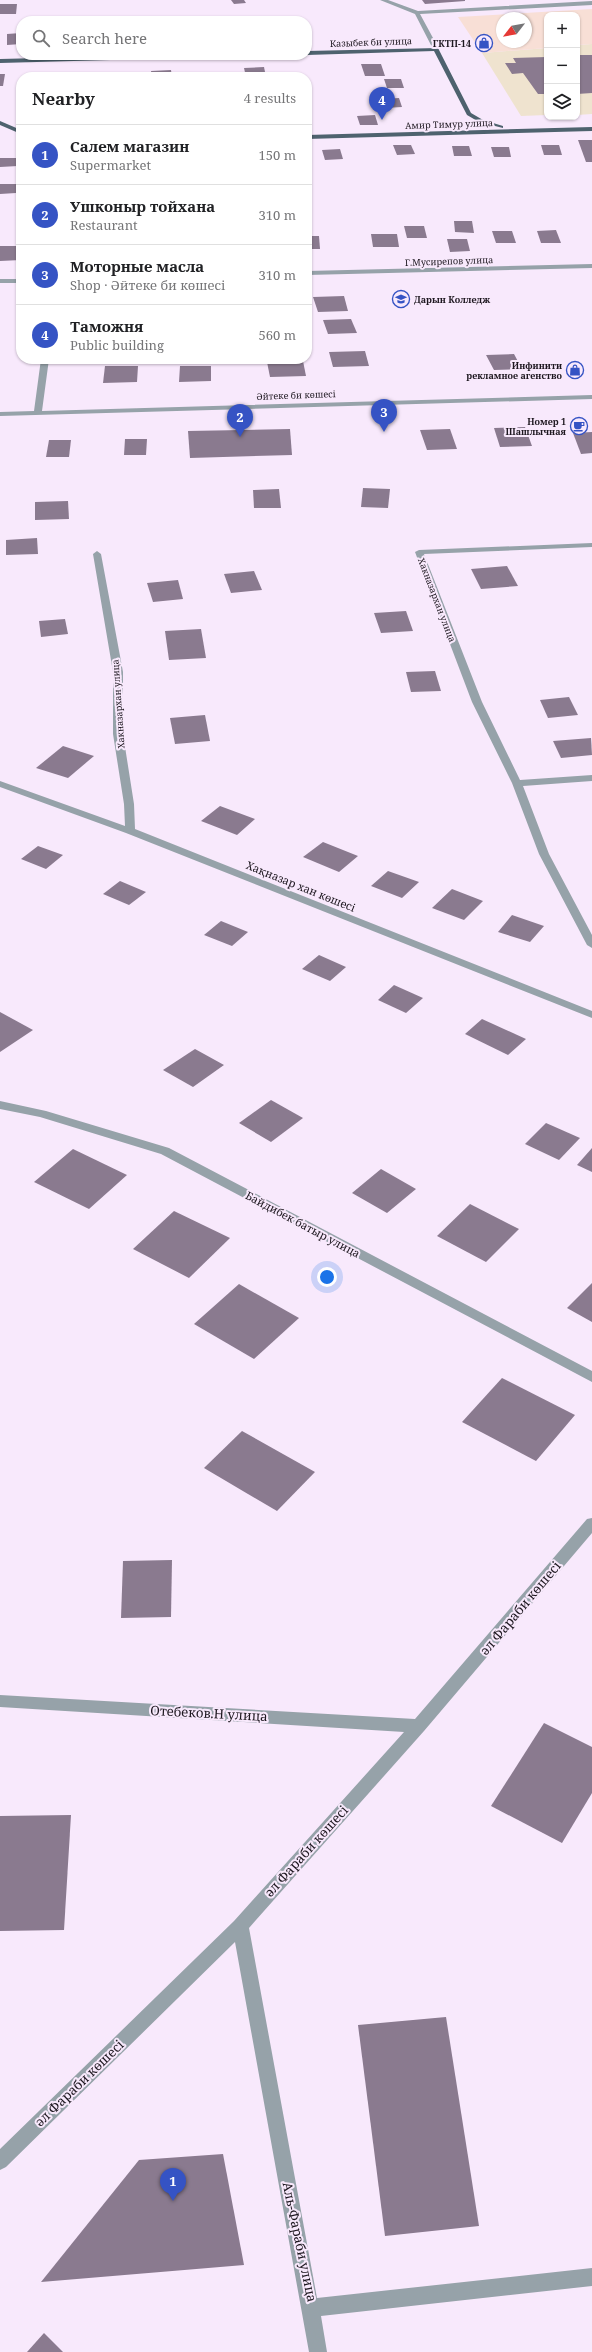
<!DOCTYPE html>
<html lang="en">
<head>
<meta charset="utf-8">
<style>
	:root { --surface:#fff; --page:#f2f2f2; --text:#202124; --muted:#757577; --line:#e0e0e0; --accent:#3553c4 }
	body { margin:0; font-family:"Noto Serif",serif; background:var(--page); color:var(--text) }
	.controls { position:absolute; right:12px; top:12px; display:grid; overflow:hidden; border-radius:8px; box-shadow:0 1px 3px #0004 }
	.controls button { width:36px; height:36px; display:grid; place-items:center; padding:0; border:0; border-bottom:1px solid var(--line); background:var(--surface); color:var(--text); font:20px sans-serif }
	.compass { position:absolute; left:496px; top:12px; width:36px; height:36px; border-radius:50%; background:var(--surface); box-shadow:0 1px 3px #0004; rotate:239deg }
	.you { position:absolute; left:327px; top:1277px; width:14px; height:14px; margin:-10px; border:3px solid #fff; border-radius:50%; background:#1a73e8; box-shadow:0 0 0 6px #1a73e833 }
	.badge { display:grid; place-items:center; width:26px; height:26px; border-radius:50%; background:var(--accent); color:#fff; font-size:13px; font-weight:700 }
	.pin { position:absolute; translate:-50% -33px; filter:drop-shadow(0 1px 2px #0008) }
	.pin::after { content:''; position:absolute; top:21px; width:14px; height:12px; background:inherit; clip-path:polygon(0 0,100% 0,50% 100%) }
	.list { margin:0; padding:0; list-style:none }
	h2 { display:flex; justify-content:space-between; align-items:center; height:52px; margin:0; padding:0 16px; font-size:17px }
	h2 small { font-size:13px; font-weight:400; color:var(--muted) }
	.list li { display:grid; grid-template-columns:26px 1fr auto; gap:12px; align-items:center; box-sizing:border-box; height:60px; padding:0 16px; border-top:1px solid var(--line) }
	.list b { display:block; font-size:15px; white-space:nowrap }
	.list p { margin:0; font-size:13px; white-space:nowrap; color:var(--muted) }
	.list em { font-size:13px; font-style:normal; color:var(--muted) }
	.icon { flex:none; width:22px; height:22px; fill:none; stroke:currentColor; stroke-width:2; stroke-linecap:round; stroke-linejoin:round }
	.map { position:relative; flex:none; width:592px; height:2352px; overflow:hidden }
	.search { position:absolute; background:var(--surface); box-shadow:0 1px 3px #0004; left:16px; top:16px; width:296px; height:44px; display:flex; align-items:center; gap:10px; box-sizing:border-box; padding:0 14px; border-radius:16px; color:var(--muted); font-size:15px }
	.panel { position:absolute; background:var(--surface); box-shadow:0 1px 3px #0004; left:16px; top:72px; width:296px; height:292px; border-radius:16px }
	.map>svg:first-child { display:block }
</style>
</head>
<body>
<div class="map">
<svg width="592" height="2352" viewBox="0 0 592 2352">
	<rect width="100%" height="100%" fill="#f8e9fc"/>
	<g fill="#efe3cf">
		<polygon points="592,44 592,114 577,115 577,45"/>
		<polygon points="547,48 547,115 521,116 482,53"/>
	</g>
	<path fill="#f8dfd6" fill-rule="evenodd" d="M592,9V44L577,45V15H547V48L482,53L458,17ZM502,18H526V42H502Z"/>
	<g fill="#8a7a8f">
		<polygon points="231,0 244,0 246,3 234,4"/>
		<polygon points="422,0 465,0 465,1 425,4"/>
		<polygon points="0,4 17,4 16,14 0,14"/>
		<polygon points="21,33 21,44 7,45 7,34"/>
		<polygon points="577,55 592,55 592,93 577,94"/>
		<polygon points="547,57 547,94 538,94 523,73 512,74 505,63 516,63 513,58"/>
		<polygon points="361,64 381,64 385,76 365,76"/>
		<polygon points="264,67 266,77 246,77 244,68"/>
		<polygon points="171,70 172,77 152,77 151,71"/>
		<polygon points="0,74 5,74 3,86 0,86"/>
		<polygon points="384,79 401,79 404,88 387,88"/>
		<polygon points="399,98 402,107 385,108 382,99"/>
		<polygon points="375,115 378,125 360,125 357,116"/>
		<polygon points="578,140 592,140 592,162 586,162"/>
		<polygon points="393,145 411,145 415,154 397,155"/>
		<polygon points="541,145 559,145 562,155 544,155"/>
		<polygon points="452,146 469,146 472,156 454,156"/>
		<polygon points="491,147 509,147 511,157 494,157"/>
		<polygon points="340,149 343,159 325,160 322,150"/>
		<polygon points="0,158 20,158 18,166 0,167"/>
		<polygon points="0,184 17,184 16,193 0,194"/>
		<polygon points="454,221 472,221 474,233 455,232"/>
		<polygon points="404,226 424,226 427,238 407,238"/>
		<polygon points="556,230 561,243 541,243 537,231"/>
		<polygon points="492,231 512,231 516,243 496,243"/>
		<polygon points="371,234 397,234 399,247 373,247"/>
		<polygon points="307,236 319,236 320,249 307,249"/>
		<polygon points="447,239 467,239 470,251 450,252"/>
		<polygon points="0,246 21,246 21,260 0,261"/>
		<polygon points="344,296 348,311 318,312 313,297"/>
		<polygon points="351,319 357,333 328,334 323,320"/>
		<polygon points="365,351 369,366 333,367 329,352"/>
		<polygon points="514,354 522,369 494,370 486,355"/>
		<polygon points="303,361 306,376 270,377 267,362"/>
		<polygon points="105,366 138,366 137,382 103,383"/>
		<polygon points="180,366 211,366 211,381 179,382"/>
		<polygon points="525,427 532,446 500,447 494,428"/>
		<polygon points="290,429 292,455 190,458 188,431"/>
		<polygon points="450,429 457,449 427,450 420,430"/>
		<polygon points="592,432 592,453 581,454 573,433"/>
		<polygon points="125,439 147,439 146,455 124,455"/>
		<polygon points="49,440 71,440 69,457 46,457"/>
		<polygon points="363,488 390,489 388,508 361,507"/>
		<polygon points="279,489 281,508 254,508 253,490"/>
		<polygon points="68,501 69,519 35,520 35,502"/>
		<polygon points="37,538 38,554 6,555 6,540"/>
		<polygon points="507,566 518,586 481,589 471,569"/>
		<polygon points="254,571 262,590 231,593 224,574"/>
		<polygon points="178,580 183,599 153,602 147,583"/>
		<polygon points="406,611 413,631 381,633 374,613"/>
		<polygon points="65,619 68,634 41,637 39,621"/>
		<polygon points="201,629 206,658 169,660 165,631"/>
		<polygon points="435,671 441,691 411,692 406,672"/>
		<polygon points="569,697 578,715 548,718 540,700"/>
		<polygon points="205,715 210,741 175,744 170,718"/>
		<polygon points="591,738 592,755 561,758 553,741"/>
		<polygon points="63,746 94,756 68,778 36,768"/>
		<polygon points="220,806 255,819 237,835 201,821"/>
		<polygon points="323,842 358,856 339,872 303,857"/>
		<polygon points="38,846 63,855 46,869 21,859"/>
		<polygon points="388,871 419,882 402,898 371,886"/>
		<polygon points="120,881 146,892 129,905 103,894"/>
		<polygon points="452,889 483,901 464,920 432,908"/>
		<polygon points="512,915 544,926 530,942 498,932"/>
		<polygon points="221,921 248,932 232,946 204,935"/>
		<polygon points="319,955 346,967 330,981 302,969"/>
		<polygon points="394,985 423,998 406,1013 378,1000"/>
		<polygon points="0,1012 33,1030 0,1052"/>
		<polygon points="482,1019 526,1039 508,1055 465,1034"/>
		<polygon points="195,1049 224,1065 193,1087 163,1070"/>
		<polygon points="271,1100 303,1118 271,1142 239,1123"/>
		<polygon points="546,1123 580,1138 559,1160 525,1144"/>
		<polygon points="592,1148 592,1172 577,1165"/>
		<polygon points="73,1149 127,1175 89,1209 34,1182"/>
		<polygon points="381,1169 416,1189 387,1213 352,1193"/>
		<polygon points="470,1204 519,1229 486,1262 437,1236"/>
		<polygon points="174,1211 230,1238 189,1278 133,1249"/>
		<polygon points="592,1283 592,1322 567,1308"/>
		<polygon points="239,1284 299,1318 254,1359 194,1324"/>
		<polygon points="502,1378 575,1415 536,1461 462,1422"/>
		<polygon points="242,1431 315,1472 277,1511 204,1468"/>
		<polygon points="172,1560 171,1617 121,1618 123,1561"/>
		<polygon points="544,1723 592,1747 592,1793 562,1843 491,1806"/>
		<polygon points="71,1815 64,1930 0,1931 0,1816"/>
		<polygon points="446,2017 479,2226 385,2236 358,2025"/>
		<polygon points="223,2154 244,2265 41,2282 139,2160"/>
		<polygon points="44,2333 63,2352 27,2352"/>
	</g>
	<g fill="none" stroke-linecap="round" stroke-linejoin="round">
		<g fill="#96a2a9" fill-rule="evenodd">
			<polygon points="380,0 388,0 418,11 592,1 592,5 420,14 439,49 436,51 433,49 415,14"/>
			<polygon points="592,264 592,268 307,275 307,271"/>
			<rect x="0" y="279" width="21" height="4"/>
			<polygon points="41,359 49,359 42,411 592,395 592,399 0,416 0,412 34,411"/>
			<polygon points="592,543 592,547 424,554 482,702 520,780 592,775 592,781 523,786 549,854 592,935 592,948 587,945 539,854 512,783 472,702 415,552 419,550"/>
			<polygon points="97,551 101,554 123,672 123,734 134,804 135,829 592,1011 592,1018 126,833 0,787 0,781 125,826 124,804 113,734 113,672 93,554"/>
			<polygon points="0,1101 46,1111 169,1148 592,1371 592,1382 161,1154 40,1117 0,1109"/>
			<polygon points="592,1518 592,1533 424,1731 249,1928 317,2298 592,2268 592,2286 321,2316 327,2352 309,2352 235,1942 6,2167 0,2170 0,2149 234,1921 404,1732 0,1707 0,1695 415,1719 587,1519"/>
		</g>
		<g fill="#4e626e" fill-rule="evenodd">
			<polygon points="438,48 471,113 483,120 503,126 503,128 479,122 467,115 434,51 307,55 307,51"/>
			<polygon points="161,55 224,55 221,57 0,63 0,59"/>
			<polygon points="0,121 21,130 21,134 0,125"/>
			<polygon points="592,127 592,131 307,139 307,135"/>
		</g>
	</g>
	<defs>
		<g id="shop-ring" transform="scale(0.9)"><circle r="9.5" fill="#f8e9fc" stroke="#3553c4" stroke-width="1.5"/><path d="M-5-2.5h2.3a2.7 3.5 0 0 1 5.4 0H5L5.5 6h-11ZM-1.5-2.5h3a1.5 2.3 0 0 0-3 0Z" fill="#3553c4"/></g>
		<g id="university-ring" transform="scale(0.9)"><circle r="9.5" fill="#f8e9fc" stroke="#3553c4" stroke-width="1.5"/><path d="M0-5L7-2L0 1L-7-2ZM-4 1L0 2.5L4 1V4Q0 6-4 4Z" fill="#3553c4"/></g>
		<g id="cafe-ring" transform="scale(0.9)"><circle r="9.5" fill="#f8e9fc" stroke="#3553c4" stroke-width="1.5"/><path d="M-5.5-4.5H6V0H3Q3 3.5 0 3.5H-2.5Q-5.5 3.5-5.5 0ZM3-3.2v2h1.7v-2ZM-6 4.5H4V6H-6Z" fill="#3553c4"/></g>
	</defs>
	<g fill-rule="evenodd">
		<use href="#shop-ring" x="484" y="43"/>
		<use href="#university-ring" x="401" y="299"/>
		<use href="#shop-ring" x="575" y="370"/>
		<use href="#cafe-ring" x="579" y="426"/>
	</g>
	<g text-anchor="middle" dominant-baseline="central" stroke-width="4" stroke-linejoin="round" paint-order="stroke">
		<g font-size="9" fill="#1d171f" stroke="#f8e9fc">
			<text transform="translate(371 42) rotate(-2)">Казыбек би улица</text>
			<text transform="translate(449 124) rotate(-2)">Амир Тимур улица</text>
			<text transform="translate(449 261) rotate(-2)">Г.Мусирепов улица</text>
			<text transform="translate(296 395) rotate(-2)">Әйтеке би көшесі</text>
			<text transform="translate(437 600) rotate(69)">Хакназархан улица</text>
			<text transform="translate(118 704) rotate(-94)">Хакназархан улица</text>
		</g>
		<g font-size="9" font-weight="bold" fill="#1d171f" stroke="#f8e9fc" text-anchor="end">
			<text x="471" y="43">ГКТП-14</text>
			<text x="414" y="299" text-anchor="start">Дарын Колледж</text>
			<text x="562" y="365">Инфинити<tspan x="562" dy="10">рекламное агенство</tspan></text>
			<text x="566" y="421">Номер 1<tspan x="566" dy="10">Шашлычная</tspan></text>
		</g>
		<g font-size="11" fill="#1d171f" stroke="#f8e9fc">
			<text transform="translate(301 886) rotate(22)">Хақназар хан көшесі</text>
			<text transform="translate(303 1224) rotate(28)">Байдибек батыр улица</text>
		</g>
		<g font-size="13" fill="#1d171f" stroke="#f8e9fc">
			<text transform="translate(520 1608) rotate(-50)">әл Фараби көшесі</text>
			<text transform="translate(209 1713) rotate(3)">Отебеков.Н улица</text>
			<text transform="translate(306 1851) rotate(-48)">әл Фараби көшесі</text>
			<text transform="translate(79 2083) rotate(-44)">әл Фараби көшесі</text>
			<text transform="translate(300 2242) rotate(78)">Аль-Фараби улица</text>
		</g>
	</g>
</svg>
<div class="controls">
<button>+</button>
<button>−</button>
<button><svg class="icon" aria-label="layers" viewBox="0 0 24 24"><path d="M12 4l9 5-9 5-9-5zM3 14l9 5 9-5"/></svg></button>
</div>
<svg class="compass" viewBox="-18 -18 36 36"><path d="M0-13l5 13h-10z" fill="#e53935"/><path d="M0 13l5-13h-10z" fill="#757577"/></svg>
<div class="you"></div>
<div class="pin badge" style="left:173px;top:2201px">1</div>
<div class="pin badge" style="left:240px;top:437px">2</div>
<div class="pin badge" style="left:384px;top:432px">3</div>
<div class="pin badge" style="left:382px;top:120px">4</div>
<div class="search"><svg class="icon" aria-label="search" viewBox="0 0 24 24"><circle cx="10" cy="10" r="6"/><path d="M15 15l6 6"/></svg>Search here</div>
<section class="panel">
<h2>Nearby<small>4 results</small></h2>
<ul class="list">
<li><span class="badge">1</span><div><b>Салем магазин</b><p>Supermarket</p></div><em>150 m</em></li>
<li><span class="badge">2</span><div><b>Ушконыр тойхана</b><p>Restaurant</p></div><em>310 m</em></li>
<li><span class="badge">3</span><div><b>Моторные масла</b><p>Shop · Әйтеке би көшесі</p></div><em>310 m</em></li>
<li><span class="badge">4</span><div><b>Таможня</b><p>Public building</p></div><em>560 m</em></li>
</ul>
</section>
</div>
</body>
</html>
